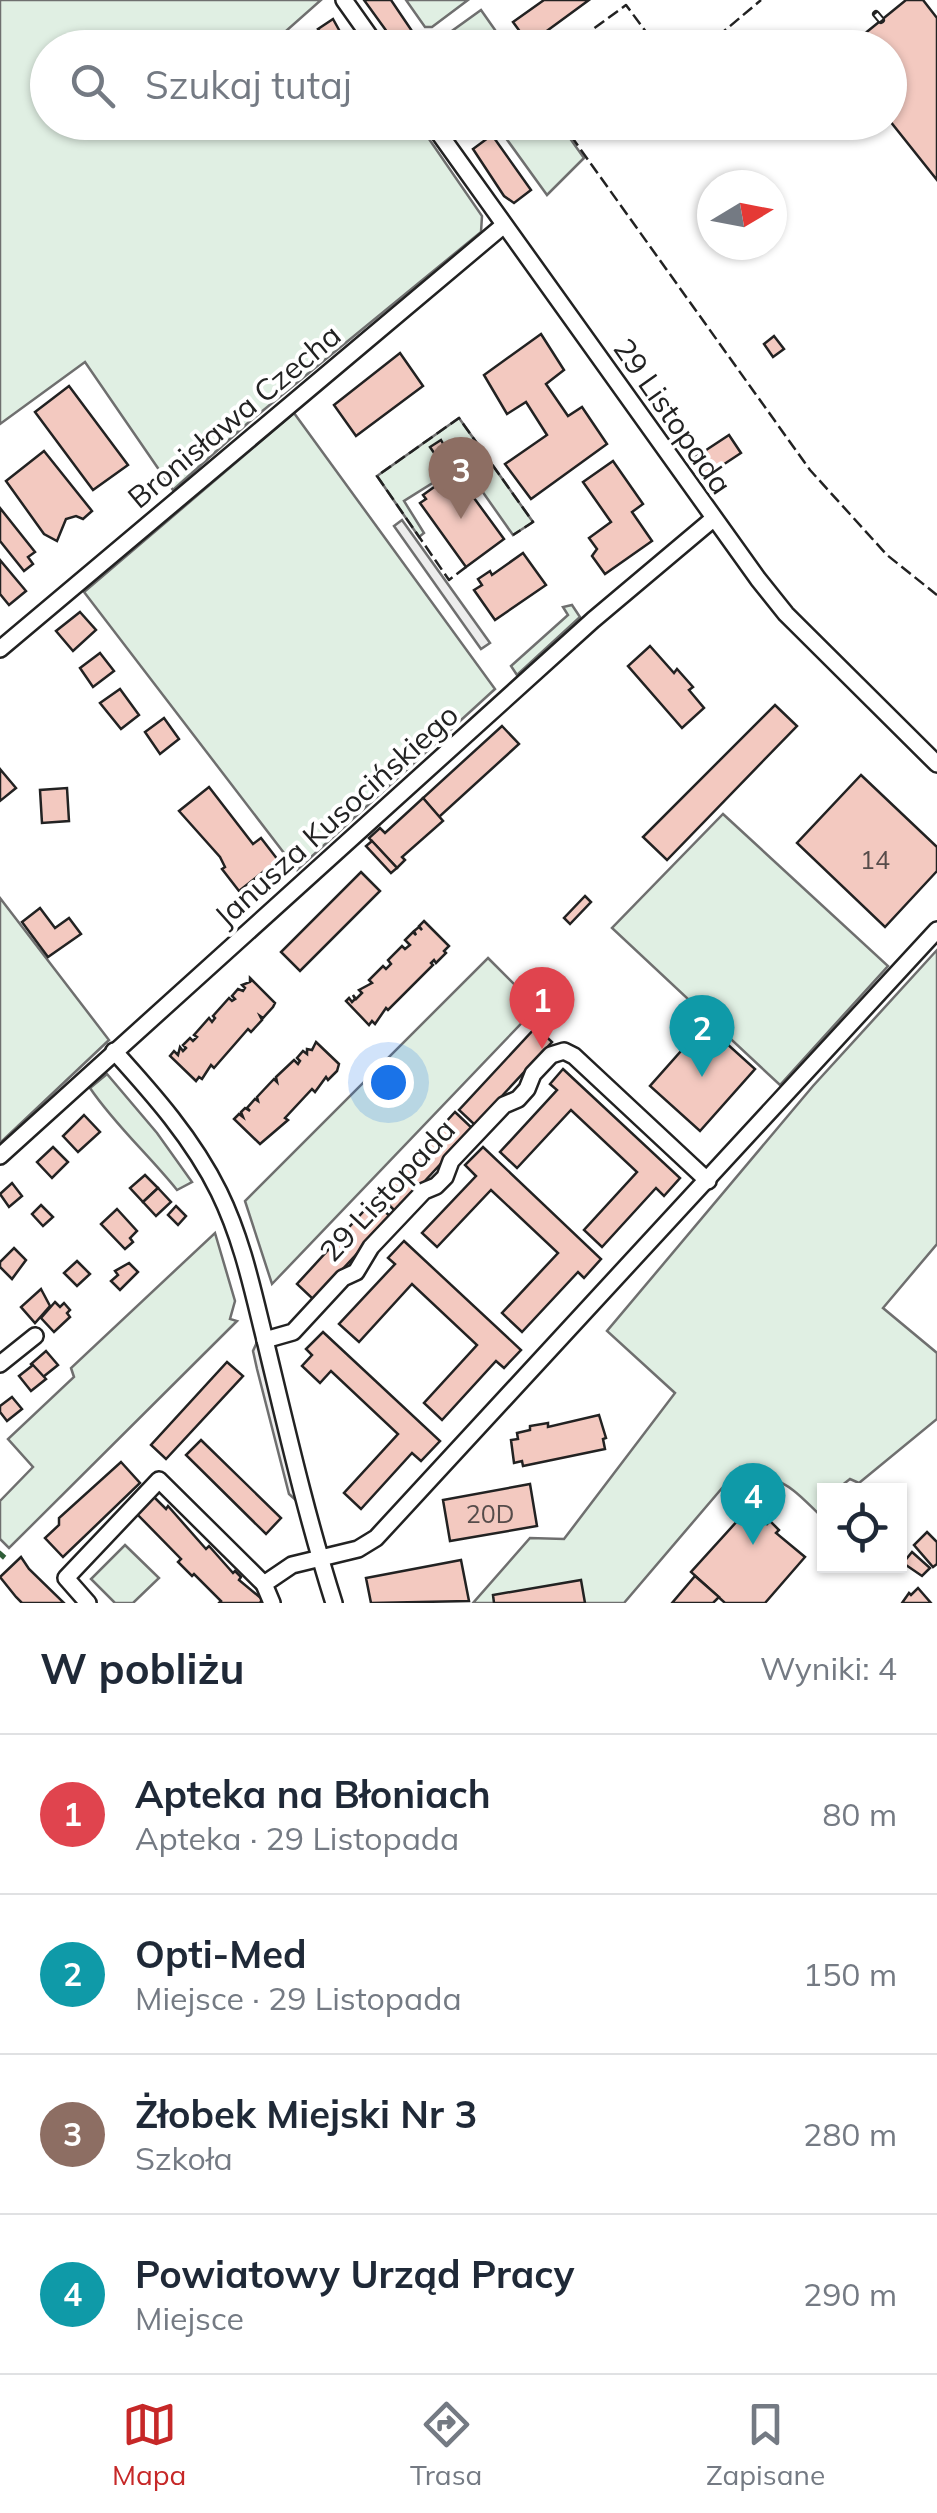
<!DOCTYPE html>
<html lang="pl">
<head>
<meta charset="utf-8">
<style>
	:root { --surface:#fff; --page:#f6f6f7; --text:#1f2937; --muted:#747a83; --line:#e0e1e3; --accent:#c62828 }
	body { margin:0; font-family:Mulish,sans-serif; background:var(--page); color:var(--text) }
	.controls { position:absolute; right:30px; bottom:30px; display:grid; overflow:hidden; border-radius:0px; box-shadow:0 2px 8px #0004 }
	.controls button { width:90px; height:90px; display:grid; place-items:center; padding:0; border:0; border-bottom:2px solid var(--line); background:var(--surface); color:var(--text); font:50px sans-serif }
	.compass { position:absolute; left:697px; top:170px; width:90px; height:90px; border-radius:50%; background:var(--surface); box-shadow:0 2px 8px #0004; rotate:80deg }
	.you { position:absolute; left:388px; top:1082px; width:35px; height:35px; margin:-25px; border:8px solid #fff; border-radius:50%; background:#1a73e8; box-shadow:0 0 0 15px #1a73e833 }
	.badge { display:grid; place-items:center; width:65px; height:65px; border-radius:50%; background:var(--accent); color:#fff; font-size:32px; font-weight:700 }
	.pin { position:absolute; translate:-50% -82px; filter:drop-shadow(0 2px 5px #0008) }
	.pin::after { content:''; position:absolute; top:52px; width:35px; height:30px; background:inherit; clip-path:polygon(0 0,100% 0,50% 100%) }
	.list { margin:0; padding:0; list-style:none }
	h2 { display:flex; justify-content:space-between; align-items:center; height:130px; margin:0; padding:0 40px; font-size:42px }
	h2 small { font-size:32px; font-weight:400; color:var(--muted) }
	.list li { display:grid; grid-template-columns:65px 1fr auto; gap:30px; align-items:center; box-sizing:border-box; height:160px; padding:0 40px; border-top:2px solid var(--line) }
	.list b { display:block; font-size:38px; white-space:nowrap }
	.list p { margin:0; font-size:32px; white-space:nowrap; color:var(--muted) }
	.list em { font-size:32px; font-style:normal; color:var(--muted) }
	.icon { flex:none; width:55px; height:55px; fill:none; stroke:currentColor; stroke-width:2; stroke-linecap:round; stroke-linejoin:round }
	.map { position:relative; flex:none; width:937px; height:1603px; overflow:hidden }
	.search { position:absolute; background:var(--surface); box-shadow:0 2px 8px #0004; left:30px; right:30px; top:30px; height:110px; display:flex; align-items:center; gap:25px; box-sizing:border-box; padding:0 35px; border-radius:55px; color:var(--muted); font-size:38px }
	.sheet { height:770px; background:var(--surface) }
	nav { display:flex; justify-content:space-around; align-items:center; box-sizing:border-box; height:140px; border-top:2px solid var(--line); background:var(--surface); font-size:28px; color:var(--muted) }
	nav a { display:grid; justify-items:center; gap:5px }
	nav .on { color:var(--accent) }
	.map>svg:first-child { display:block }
</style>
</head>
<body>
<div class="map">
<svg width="937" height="1603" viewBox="0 0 937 1603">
	<rect width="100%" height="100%" fill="#fff"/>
	<g fill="#e0efe3" stroke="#6f6f6f" stroke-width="2.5">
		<polygon points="0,0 321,0 268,47 48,48 48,122 279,122 286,130 294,123 418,123 482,216 481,232 249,422 173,490 85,362 0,424"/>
		<polygon points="406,0 468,0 432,27 425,27"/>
		<polygon points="481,10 507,47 441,47 438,41"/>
		<polygon points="495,123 559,123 584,158 547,195"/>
		<polygon points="294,413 495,689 297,870 84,592"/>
		<polygon points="459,418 533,522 513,535 463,464 404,501 424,533 419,537 377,476"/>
		<polygon points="572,605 580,617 517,675 511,666 568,615 563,607"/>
		<polygon points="723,814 888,966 780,1085 612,928"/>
		<polygon points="0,898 109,1040 0,1143"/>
		<path d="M937,950V1244L883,1308L937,1353V1419L859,1483L850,1479L836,1490H824V1499L821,1502L824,1511L820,1515C805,1501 792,1485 772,1479C760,1474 752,1474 740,1467L624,1603H473L530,1538L564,1539L675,1393L607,1331L813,1086Z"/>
		<polygon points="488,958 537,1007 272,1284 245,1201"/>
		<path d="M107,1074L157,1133L192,1182L177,1190C149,1155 115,1125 90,1088Z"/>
		<polygon points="215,1233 235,1301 230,1319 237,1321 9,1548 0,1539 0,1501 33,1467 8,1439 74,1377 71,1368"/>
		<polygon points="125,1545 159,1578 133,1603 115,1603 91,1579"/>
	</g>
	<g fill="#ededed" stroke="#6f6f6f" stroke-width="2.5">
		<polygon points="402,520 490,643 481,649 394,526"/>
		<polygon points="257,1342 298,1502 289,1494 257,1369 253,1351"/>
	</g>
	<g fill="#f3c9c0" stroke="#222" stroke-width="2.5">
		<polygon points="364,0 391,0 414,34 398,47"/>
		<polygon points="544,0 589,0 529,44 513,22"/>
		<polygon points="906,0 923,0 937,18 937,180 890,121 890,48 847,48"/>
		<polygon points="333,19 344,39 333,47 318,29"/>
		<polygon points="492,135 531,190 514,203 504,196 473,149"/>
		<polygon points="541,334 564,370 546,384 568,416 582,407 607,444 531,499 505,464 547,435 526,402 507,414 484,375"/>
		<polygon points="774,336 784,349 773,357 764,344"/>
		<polygon points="400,353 423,386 356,436 334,405"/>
		<polygon points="69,386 128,465 93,490 35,412"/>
		<polygon points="729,435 741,453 706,476 694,458"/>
		<polygon points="441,440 449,454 439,460 430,447"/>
		<polygon points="44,451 92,511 83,519 76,516 66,519 57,541 44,534 6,481"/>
		<polygon points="613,461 643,504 632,512 652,541 605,574 592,556 597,549 589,538 611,522 583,482"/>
		<polygon points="455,472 504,539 466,567 420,503 426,499 423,495"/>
		<polygon points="0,508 35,552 28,557 33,564 24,571 0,541"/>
		<polygon points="523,553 546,585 495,620 474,590 482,585 478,579 490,571 492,575"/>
		<polygon points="0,560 26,591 9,605 0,594"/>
		<polygon points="80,612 96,630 73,651 56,631"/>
		<polygon points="650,646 674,673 677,669 693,687 689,690 704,708 682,728 628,666"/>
		<polygon points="100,653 114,671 93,687 80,668"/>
		<polygon points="120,689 139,715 121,729 100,703"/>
		<polygon points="775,705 797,726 667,860 643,837"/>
		<polygon points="164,718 179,739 160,754 145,732"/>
		<polygon points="502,726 519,744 439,817 423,798"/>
		<polygon points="0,769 16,788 0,801"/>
		<polygon points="861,775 937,847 937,871 885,927 797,843"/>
		<polygon points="209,787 253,844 261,838 278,860 239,891 222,869 225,867 220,857 179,811"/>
		<polygon points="67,788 69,821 42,823 40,790"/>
		<polygon points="423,798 443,821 402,857 405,860 397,868 369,838 380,828 385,833"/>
		<polygon points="372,841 397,868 391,873 366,846"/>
		<polygon points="361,872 380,891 300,971 281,952"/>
		<polygon points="585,896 591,902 570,924 564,918"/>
		<polygon points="40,908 55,928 69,918 81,934 48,957 22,922"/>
		<polygon points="424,921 449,946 444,951 446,953 436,963 434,960 431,963 433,965 388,1010 386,1008 375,1024 372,1021 369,1025 346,1001 349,998 352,1002 355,999 353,995 356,999 362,993 359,990 372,983 369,980 383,966 386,969 391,964 388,960 402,946 405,949 410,945 405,940 413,932 416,935 414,931 419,927 422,930 419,926"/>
		<polygon points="250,978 275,1003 273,1007 263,1018 260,1016 262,1020 251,1032 248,1029 214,1068 211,1065 202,1079 199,1077 196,1081 170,1056 174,1051 178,1055 180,1047 183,1051 186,1048 183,1045 190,1038 193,1041 197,1037 194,1035 209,1018 212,1022 215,1018 213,1016 229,998 232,1001 235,999 232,996 238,989 243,991 245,988 242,985 250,982"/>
		<polygon points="705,1024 755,1069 700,1131 650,1086"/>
		<polygon points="536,1027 552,1042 475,1125 459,1110"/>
		<polygon points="316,1042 339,1064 337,1071 328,1080 326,1077 315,1092 312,1089 285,1118 288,1120 260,1144 234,1119 239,1114 243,1117 241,1112 245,1108 250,1111 247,1108 255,1099 258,1101 257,1097 274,1079 277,1082 276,1077 294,1060 298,1064 300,1061 297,1058 303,1051 307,1054 307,1049 312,1050"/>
		<polygon points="563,1069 680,1178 664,1196 656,1188 602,1247 584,1230 637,1172 571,1110 517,1168 500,1152 557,1090 550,1084"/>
		<polygon points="455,1112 473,1129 396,1212 379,1195"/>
		<polygon points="84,1115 100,1132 78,1152 63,1136"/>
		<polygon points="53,1147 68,1162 52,1178 37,1162"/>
		<polygon points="483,1147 601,1259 584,1278 578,1272 522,1332 502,1313 558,1253 491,1190 437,1247 422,1233 476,1176 465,1165"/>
		<polygon points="145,1175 158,1188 143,1202 130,1188"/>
		<polygon points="12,1183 22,1196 9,1207 0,1194"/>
		<polygon points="158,1188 171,1202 156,1216 143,1202"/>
		<polygon points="373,1201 391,1217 314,1300 297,1284"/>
		<polygon points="41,1205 53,1217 43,1226 32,1214"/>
		<polygon points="176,1206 186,1216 178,1225 168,1215"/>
		<polygon points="117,1209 137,1231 130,1238 133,1242 125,1249 101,1224"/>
		<polygon points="404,1241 521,1350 504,1368 496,1361 442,1420 424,1403 477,1345 412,1284 359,1342 339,1324 395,1264 388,1258"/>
		<polygon points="14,1248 26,1260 12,1279 0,1267 0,1262"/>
		<polygon points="77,1261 90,1274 77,1286 64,1273"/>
		<polygon points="129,1263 138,1272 120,1290 111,1281 118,1275 115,1271"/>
		<polygon points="41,1289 50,1306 35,1323 21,1307"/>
		<polygon points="55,1302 60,1307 64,1303 70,1310 67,1313 70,1317 54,1332 41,1318"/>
		<polygon points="323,1332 440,1441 421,1461 412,1453 361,1509 344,1493 398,1434 331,1371 320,1383 302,1366 312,1355 306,1349"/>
		<polygon points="46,1351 58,1365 43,1377 31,1364"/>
		<polygon points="227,1362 243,1376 166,1459 151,1445"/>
		<polygon points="33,1365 46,1379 31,1391 19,1376"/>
		<polygon points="12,1397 22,1409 7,1421 0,1412 0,1406"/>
		<polygon points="599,1415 606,1438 603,1439 605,1449 523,1466 522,1461 514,1463 511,1440 518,1439 517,1433 530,1430 530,1426 548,1423 548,1427"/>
		<polygon points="201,1440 281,1518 266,1534 186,1455"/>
		<polygon points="121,1462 140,1483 63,1557 45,1538 59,1525 59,1518"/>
		<polygon points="530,1484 537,1526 450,1541 443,1500"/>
		<polygon points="154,1497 166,1509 168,1506 206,1549 209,1546 233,1573 235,1571 241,1577 239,1580 262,1599 260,1603 219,1603 221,1601 194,1574 192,1576 178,1562 181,1559 137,1514"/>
		<polygon points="749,1508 767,1524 770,1521 779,1530 776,1533 805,1557 765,1603 725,1603 691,1572"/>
		<polygon points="927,1532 937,1542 937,1564 933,1567 914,1545"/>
		<polygon points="912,1552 930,1568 922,1576 903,1563"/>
		<polygon points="21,1557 29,1569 64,1603 22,1603 16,1597 0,1577"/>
		<polygon points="461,1560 469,1601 371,1603 366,1578"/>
		<polygon points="695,1576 719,1597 713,1603 672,1603"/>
		<polygon points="581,1580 585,1603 494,1603 493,1595"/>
		<polygon points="918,1588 931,1603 902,1603 909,1593 911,1595"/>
	</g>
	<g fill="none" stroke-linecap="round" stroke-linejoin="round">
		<g stroke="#222" stroke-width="20">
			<g id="minor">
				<polyline points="344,0 378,48"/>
				<polyline points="431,122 758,579 786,614 937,764"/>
				<polyline points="0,649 504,225"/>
				<path d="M114,1051C153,1094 193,1139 219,1192C243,1241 253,1292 266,1344C287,1431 307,1518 334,1603"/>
				<polyline points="0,1156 593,620 713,519"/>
				<polyline points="265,1340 293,1332 343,1278 356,1272 371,1247 424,1191 436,1186 445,1177 451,1161 504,1105 518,1099 527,1089 533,1074 551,1055 564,1051 574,1056 708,1181"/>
				<polyline points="0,1364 35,1336"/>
				<polyline points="88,1603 66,1578 159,1480 264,1584"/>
				<polyline points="272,1603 264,1584 292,1565 358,1549 376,1538 937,930"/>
			</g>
		</g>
		<use href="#minor" stroke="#fff" stroke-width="15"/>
		<g stroke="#222" stroke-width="8">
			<g id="rail">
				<polyline points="876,14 881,20"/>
				<polyline points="847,38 851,44"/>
			</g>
		</g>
		<use href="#rail" stroke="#fff" stroke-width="4" stroke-dasharray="11" stroke-linecap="butt"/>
		<polyline stroke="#2f5e38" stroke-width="8" stroke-dasharray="5 8" stroke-linecap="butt" points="0,1557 7,1549"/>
		<g stroke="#222" stroke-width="2.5" stroke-dasharray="12 5" stroke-linecap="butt">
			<polyline points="567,48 626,5 658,48"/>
			<polyline points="704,48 761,0"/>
			<polyline points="561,122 810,470 887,555 937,595"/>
			<polyline points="466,567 449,580 377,476 459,418 533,522 513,535"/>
		</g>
	</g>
	<g text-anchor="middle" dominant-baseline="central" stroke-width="8" stroke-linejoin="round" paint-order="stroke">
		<g font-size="25" fill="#564c4a">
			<text x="875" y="859">14</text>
			<text x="490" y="1513">20D</text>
		</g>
		<g font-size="30" fill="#222" stroke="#fff">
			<text transform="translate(234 416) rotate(-40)">Bronisława Czecha</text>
			<text transform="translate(673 416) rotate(55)">29 Listopada</text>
			<text transform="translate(336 815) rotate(-42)">Janusza Kusocińskiego</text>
			<text transform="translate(387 1190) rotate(-47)">29 Listopada</text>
		</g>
	</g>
</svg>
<div class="controls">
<button><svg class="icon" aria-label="locate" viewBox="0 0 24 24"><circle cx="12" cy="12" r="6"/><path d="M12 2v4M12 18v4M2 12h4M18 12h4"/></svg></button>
</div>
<svg class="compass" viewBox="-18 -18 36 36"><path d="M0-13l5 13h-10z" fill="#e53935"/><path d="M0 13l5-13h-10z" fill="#747a83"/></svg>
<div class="you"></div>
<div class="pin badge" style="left:542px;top:1049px;background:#e0444e">1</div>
<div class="pin badge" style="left:702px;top:1077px;background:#0f9aa8">2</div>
<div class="pin badge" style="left:461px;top:519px;background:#8d6e63">3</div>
<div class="pin badge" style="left:753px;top:1545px;background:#0f9aa8">4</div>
<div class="search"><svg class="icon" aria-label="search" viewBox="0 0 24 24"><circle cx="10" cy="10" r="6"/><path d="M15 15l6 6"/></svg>Szukaj tutaj</div>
</div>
<section class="sheet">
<h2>W pobliżu<small>Wyniki: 4</small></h2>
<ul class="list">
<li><span class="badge" style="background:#e0444e">1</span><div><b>Apteka na Błoniach</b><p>Apteka · 29 Listopada</p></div><em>80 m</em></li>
<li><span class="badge" style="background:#0f9aa8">2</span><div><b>Opti-Med</b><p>Miejsce · 29 Listopada</p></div><em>150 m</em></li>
<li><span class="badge" style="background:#8d6e63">3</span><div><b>Żłobek Miejski Nr 3</b><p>Szkoła</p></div><em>280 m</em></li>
<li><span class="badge" style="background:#0f9aa8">4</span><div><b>Powiatowy Urząd Pracy</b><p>Miejsce</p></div><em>290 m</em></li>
</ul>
</section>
<nav>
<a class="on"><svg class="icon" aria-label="map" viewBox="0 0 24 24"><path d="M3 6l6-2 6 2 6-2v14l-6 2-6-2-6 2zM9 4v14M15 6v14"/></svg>Mapa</a>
<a><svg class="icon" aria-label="directions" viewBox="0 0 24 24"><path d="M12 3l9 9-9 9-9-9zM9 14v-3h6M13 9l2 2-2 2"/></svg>Trasa</a>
<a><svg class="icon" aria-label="saved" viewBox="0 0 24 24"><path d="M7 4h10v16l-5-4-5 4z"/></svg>Zapisane</a>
</nav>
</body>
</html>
